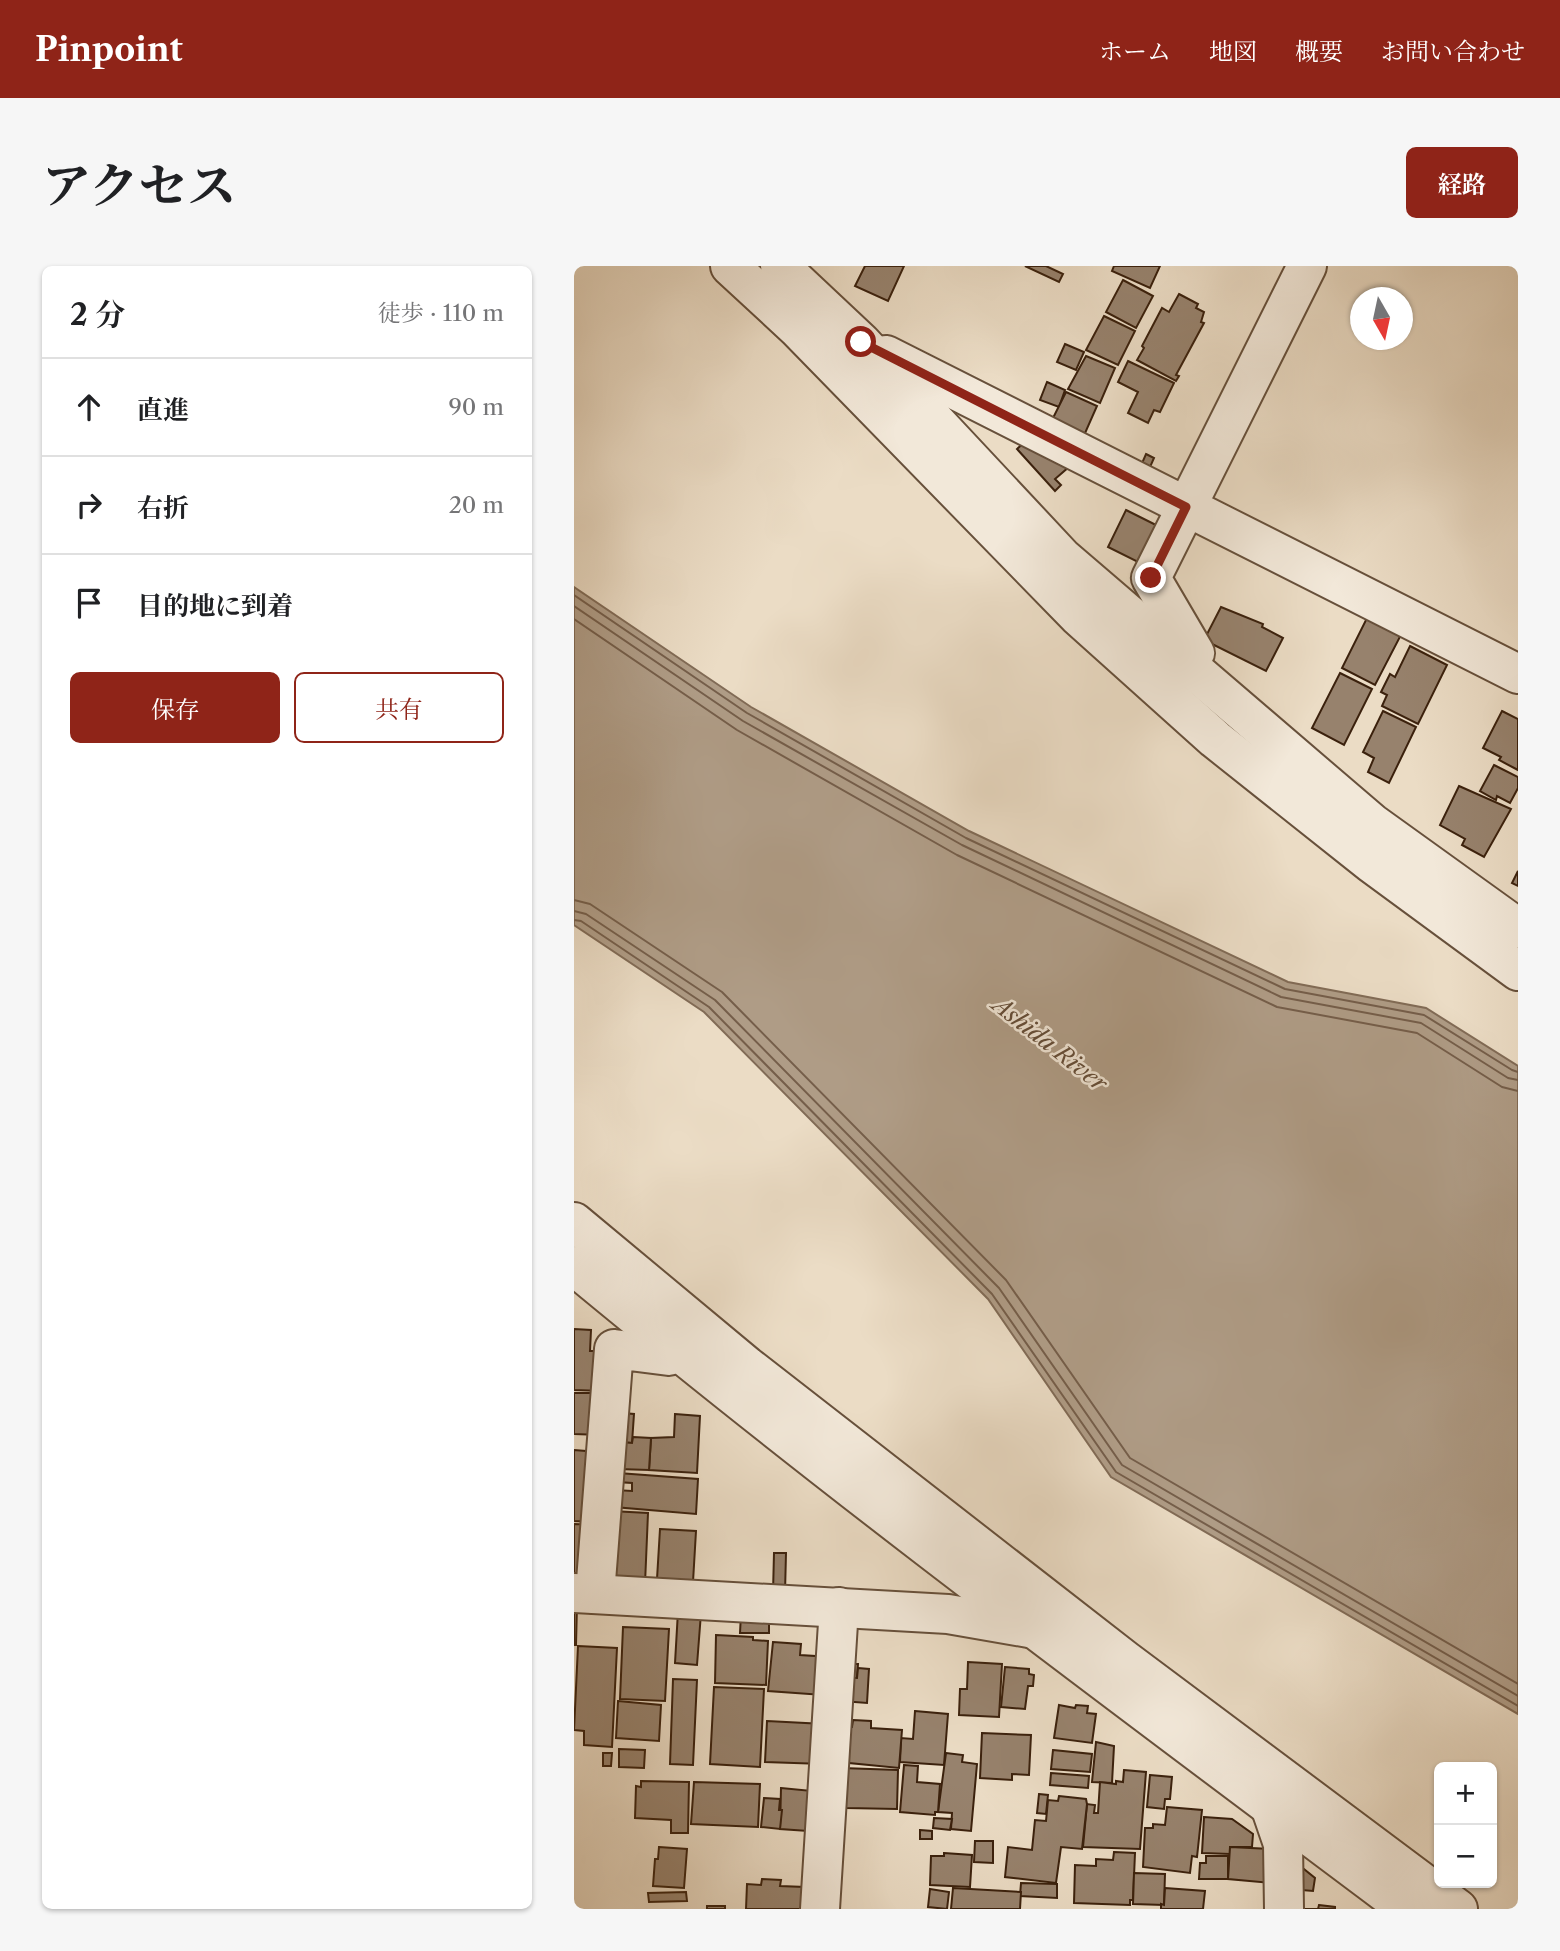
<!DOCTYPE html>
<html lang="ja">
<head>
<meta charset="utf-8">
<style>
	:root { --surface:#fff; --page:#f6f6f6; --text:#202124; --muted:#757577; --line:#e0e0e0; --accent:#8f2418 }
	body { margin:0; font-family:"Libre Caslon Text","Noto Serif JP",serif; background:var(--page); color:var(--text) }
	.controls { position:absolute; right:21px; bottom:21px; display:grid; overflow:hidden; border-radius:10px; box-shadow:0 2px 5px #0004 }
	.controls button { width:63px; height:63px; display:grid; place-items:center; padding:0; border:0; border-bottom:2px solid var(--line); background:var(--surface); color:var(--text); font:35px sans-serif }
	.compass { position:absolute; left:776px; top:21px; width:63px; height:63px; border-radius:50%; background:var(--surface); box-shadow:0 2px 5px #0004; rotate:171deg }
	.stop { position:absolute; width:21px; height:21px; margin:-16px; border:5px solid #8f2418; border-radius:50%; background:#fff }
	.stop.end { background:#8f2418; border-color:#fff; box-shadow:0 2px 7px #0008 }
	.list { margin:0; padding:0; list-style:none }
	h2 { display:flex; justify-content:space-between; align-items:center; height:91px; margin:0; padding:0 28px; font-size:30px }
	h2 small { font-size:23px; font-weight:400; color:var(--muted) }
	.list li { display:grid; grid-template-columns:46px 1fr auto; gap:21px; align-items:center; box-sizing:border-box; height:98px; padding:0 28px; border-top:2px solid var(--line) }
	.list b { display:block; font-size:26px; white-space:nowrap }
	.list em { font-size:23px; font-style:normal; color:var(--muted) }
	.actions { display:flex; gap:14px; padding:21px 28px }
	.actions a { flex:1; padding:16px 0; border:2px solid var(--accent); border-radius:10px; text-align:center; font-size:24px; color:var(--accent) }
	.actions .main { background:var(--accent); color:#fff }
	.icon { flex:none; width:38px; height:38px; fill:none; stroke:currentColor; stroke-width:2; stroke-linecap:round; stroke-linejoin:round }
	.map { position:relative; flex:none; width:944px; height:1643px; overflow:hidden; border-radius:10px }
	header { display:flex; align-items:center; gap:42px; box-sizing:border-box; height:98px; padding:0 35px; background:var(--accent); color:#fff }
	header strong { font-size:33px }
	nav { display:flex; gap:38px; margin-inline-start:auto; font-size:24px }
	.intro { display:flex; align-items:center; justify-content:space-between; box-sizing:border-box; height:168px; padding:0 42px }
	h1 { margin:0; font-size:49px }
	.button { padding:18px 32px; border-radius:10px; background:var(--accent); color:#fff; font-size:24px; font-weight:700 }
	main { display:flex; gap:42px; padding:0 42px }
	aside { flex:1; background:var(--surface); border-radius:10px; box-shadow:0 2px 5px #0004 }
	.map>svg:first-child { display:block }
</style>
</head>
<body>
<header>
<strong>Pinpoint</strong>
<nav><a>ホーム</a><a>地図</a><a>概要</a><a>お問い合わせ</a></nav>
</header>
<div class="intro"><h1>アクセス</h1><a class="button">経路</a></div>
<main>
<aside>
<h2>2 分<small>徒歩 · 110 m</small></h2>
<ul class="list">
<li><svg class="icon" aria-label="ahead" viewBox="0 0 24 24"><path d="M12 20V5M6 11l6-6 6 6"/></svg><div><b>直進</b></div><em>90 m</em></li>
<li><svg class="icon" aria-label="right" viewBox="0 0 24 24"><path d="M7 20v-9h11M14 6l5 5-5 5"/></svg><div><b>右折</b></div><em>20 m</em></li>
<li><svg class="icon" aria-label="arrive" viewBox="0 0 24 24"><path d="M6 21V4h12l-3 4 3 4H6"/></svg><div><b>目的地に到着</b></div></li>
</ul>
<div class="actions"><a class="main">保存</a><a>共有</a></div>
</aside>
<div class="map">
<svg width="944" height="1643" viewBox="0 0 944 1643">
	<rect width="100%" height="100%" fill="#ebdcc5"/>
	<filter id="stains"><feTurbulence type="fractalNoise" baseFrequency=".00286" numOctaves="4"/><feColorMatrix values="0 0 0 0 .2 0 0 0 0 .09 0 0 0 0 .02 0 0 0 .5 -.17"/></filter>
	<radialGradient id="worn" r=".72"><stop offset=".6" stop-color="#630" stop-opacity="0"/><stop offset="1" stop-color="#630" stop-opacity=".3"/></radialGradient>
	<polygon fill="#af9c86" stroke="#816b56" stroke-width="2" points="0,321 177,441 395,565 714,716 852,742 944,800 944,1448 537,1211 414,1033 130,746 0,659"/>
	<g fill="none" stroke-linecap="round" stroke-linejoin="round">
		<g stroke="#755e4a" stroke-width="2">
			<polyline points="0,329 173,447 392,572 711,723 850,749 938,804 944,806"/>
			<polyline points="0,340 169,455 388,579 707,731 847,757 934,812 944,814"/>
			<polyline points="0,353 163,464 383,589 703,741 843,767 928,821 944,825"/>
			<polyline points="0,634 16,638 148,726 432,1014 556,1192 944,1418"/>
			<polyline points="0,645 12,648 141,734 425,1022 548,1199 944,1430"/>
			<polyline points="0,654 7,655 135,741 418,1028 542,1206 944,1440"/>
		</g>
	</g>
	<g fill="#97826d" stroke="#3b210d" stroke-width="2">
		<polygon points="291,0 330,0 314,35 281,20"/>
		<polygon points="451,0 472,0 489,8 485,16"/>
		<polygon points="540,0 586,0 576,22 538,5"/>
		<polygon points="549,14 579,30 562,62 532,46"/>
		<polygon points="605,28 624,38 622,42 630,46 627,56 630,57 602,109 605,110 602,115 563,94 570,82 568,80 588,42 595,46"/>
		<polygon points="530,50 561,65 544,99 512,84"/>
		<polygon points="491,78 510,86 502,104 483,96"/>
		<polygon points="512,90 541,102 526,137 494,123"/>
		<polygon points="554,95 600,117 586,146 580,144 574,157 554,147 564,126 544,116"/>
		<polygon points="473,116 491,124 485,141 466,134"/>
		<polygon points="492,126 523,140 508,174 475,160"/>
		<polygon points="454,173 496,200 481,213 487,219 481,225 443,183"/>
		<polygon points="572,188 580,192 573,208 565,204"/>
		<polygon points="552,244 588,262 570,299 534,281"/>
		<polygon points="647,341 689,358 688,361 709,372 692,405 630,374"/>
		<polygon points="796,346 830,363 801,419 768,402"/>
		<polygon points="836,380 873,399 844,458 808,440 813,429 807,426 816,408 821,411"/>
		<polygon points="766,407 798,423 770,479 738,462"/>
		<polygon points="809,445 842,461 815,517 794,506 800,492 789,486"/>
		<polygon points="928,445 944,453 944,504 925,494 927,491 909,482"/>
		<polygon points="920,499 944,511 944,522 936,537 923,530 922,534 906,525"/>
		<polygon points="885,520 937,543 910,591 888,579 891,573 866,559"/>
		<polygon points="944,605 944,620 938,617"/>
		<polygon points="0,1063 17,1064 16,1085 30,1085 28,1125 0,1124"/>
		<polygon points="0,1127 27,1127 26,1169 0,1168"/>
		<polygon points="48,1147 60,1148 58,1177 46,1176"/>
		<polygon points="101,1148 126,1150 123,1207 75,1204 77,1172 100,1171"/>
		<polygon points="59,1171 77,1172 75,1204 44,1203 46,1176 58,1177"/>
		<polygon points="0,1184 24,1186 19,1256 0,1255"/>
		<polygon points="44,1207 124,1213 122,1248 40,1241 42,1224 58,1225 58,1217 43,1216"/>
		<polygon points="37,1245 74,1247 71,1318 38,1316"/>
		<polygon points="0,1258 21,1259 18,1309 0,1309"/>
		<polygon points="86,1263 122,1265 119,1316 83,1313"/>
		<polygon points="200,1287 212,1287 211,1327 199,1327"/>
		<polygon points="0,1339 3,1339 2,1379 0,1379"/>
		<polygon points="104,1345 127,1347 123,1399 101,1397"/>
		<polygon points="167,1348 195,1348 195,1367 166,1367"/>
		<polygon points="49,1361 95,1363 91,1435 46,1433"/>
		<polygon points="142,1369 179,1371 179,1374 194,1375 192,1419 141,1417"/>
		<polygon points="199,1376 227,1378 226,1389 257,1391 249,1429 194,1425"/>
		<polygon points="4,1380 43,1382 38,1481 10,1479 10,1465 0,1464"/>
		<polygon points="394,1396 428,1398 425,1451 385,1449 386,1423 393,1423"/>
		<polygon points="271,1398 284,1398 283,1412 270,1412"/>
		<polygon points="431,1401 455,1403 455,1408 460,1409 459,1420 454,1420 451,1443 427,1441"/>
		<polygon points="284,1402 295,1403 293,1437 268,1435 269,1411 283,1412"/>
		<polygon points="99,1413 123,1414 119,1499 96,1498"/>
		<polygon points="140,1421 190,1423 186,1501 136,1498"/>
		<polygon points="44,1435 87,1439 85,1475 42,1472"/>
		<polygon points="485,1439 501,1442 502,1439 514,1440 513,1447 522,1448 518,1477 480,1472"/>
		<polygon points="341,1445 374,1448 370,1499 326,1496 327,1472 339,1473"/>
		<polygon points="279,1454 297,1455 297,1462 328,1464 325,1502 265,1496 266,1460 278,1461"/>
		<polygon points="193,1455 250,1458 249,1498 191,1496"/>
		<polygon points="408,1467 457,1469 455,1509 438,1508 438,1514 406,1512"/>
		<polygon points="522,1476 540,1480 538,1517 518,1516"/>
		<polygon points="45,1483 71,1484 70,1502 45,1501"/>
		<polygon points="479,1484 518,1488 516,1506 477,1503"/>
		<polygon points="29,1487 38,1487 37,1500 29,1500"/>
		<polygon points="372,1487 389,1489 388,1496 403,1498 397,1565 377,1563 378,1547 364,1546"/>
		<polygon points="330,1499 344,1500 343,1516 366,1518 364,1546 361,1546 361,1549 326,1546"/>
		<polygon points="268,1502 324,1504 323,1543 272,1542"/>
		<polygon points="550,1504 572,1506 566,1583 509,1581 513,1538 521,1539 520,1547 524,1547 526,1516 542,1518 542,1515 549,1516"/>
		<polygon points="477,1507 515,1510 514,1522 476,1519"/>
		<polygon points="576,1509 598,1511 596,1533 591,1533 590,1543 573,1541"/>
		<polygon points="67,1515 115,1516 114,1567 97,1567 97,1554 61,1552 62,1520 67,1521"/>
		<polygon points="120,1516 186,1518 184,1561 117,1558"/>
		<polygon points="207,1522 249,1526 234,1565 206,1563"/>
		<polygon points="465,1528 474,1529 472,1548 463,1547"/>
		<polygon points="485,1530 512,1533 513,1538 508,1583 487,1581 482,1617 431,1611 434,1581 458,1584 461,1554 472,1555 474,1534 484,1535"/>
		<polygon points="190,1532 206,1533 205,1544 208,1544 206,1563 187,1561"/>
		<polygon points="593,1541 628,1544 623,1591 618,1590 616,1607 569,1601 571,1562 579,1562 579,1558 591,1559"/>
		<polygon points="630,1551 658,1553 679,1568 678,1581 656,1581 656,1588 628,1587"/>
		<polygon points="360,1552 378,1553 376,1564 359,1562"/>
		<polygon points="346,1564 358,1565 358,1573 346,1573"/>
		<polygon points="401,1575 419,1575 419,1597 400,1596"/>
		<polygon points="85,1581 113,1583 110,1622 79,1620 81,1593 84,1593"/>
		<polygon points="656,1581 697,1583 697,1617 654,1613"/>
		<polygon points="540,1586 561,1587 559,1634 556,1634 556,1639 500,1637 501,1599 522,1600 522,1593 539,1594"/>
		<polygon points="370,1587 398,1589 396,1621 356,1619 357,1590 370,1590"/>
		<polygon points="632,1590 654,1590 654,1613 625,1613 626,1597 632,1597"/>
		<polygon points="720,1595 741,1612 739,1625 716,1623"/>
		<polygon points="560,1607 591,1608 590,1639 559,1638"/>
		<polygon points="188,1613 207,1614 206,1620 231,1621 230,1643 172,1643 173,1618 187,1619"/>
		<polygon points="447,1617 483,1618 483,1632 446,1630"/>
		<polygon points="379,1622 447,1626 446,1643 377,1643"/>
		<polygon points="591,1622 631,1625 629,1643 587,1643 587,1638 590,1639"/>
		<polygon points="356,1623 375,1626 373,1643 354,1641"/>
		<polygon points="112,1626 113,1635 75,1636 74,1627"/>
		<polygon points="745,1639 761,1641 761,1643 728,1643 744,1643"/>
		<rect x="133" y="1640" width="18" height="3"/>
	</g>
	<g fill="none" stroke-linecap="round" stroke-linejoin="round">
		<g stroke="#67503b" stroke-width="42">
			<g id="minor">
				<polyline points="156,0 223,62 504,350 641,473 797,597 944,705"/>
				<polyline points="206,0 287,76 489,292 798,557 944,662"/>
				<polyline points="312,89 944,408"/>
				<polyline points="614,398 621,387 577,312 733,0"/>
				<polyline points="0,956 173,1100 551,1394 884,1643"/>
				<path d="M0,1000C270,1224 552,1432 833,1643"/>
				<polyline points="0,1327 374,1348 455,1362"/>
				<polyline points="21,1328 40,1083 95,1090 103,1085"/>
				<polyline points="696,1540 709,1578 710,1643"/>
				<polyline points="246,1643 265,1341"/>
			</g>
		</g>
		<use href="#minor" stroke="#f2e8d9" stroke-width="38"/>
	</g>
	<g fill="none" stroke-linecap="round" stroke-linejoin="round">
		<polyline stroke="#8f2418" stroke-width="9" points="287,76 612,241 577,312"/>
	</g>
	<g text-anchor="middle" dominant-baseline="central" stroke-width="5" stroke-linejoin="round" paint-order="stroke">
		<g font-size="23" font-style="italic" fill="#644c37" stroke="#f2e8d9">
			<text transform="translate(476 778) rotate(38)">Ashida River</text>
		</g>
	</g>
	<rect width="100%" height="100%" filter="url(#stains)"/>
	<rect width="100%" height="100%" fill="url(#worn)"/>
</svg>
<div class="controls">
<button>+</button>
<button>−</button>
</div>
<svg class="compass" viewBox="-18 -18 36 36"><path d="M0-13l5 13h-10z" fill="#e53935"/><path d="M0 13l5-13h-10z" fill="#757577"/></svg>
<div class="stop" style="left:287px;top:76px"></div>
<div class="stop end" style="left:577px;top:312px"></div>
</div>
</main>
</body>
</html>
